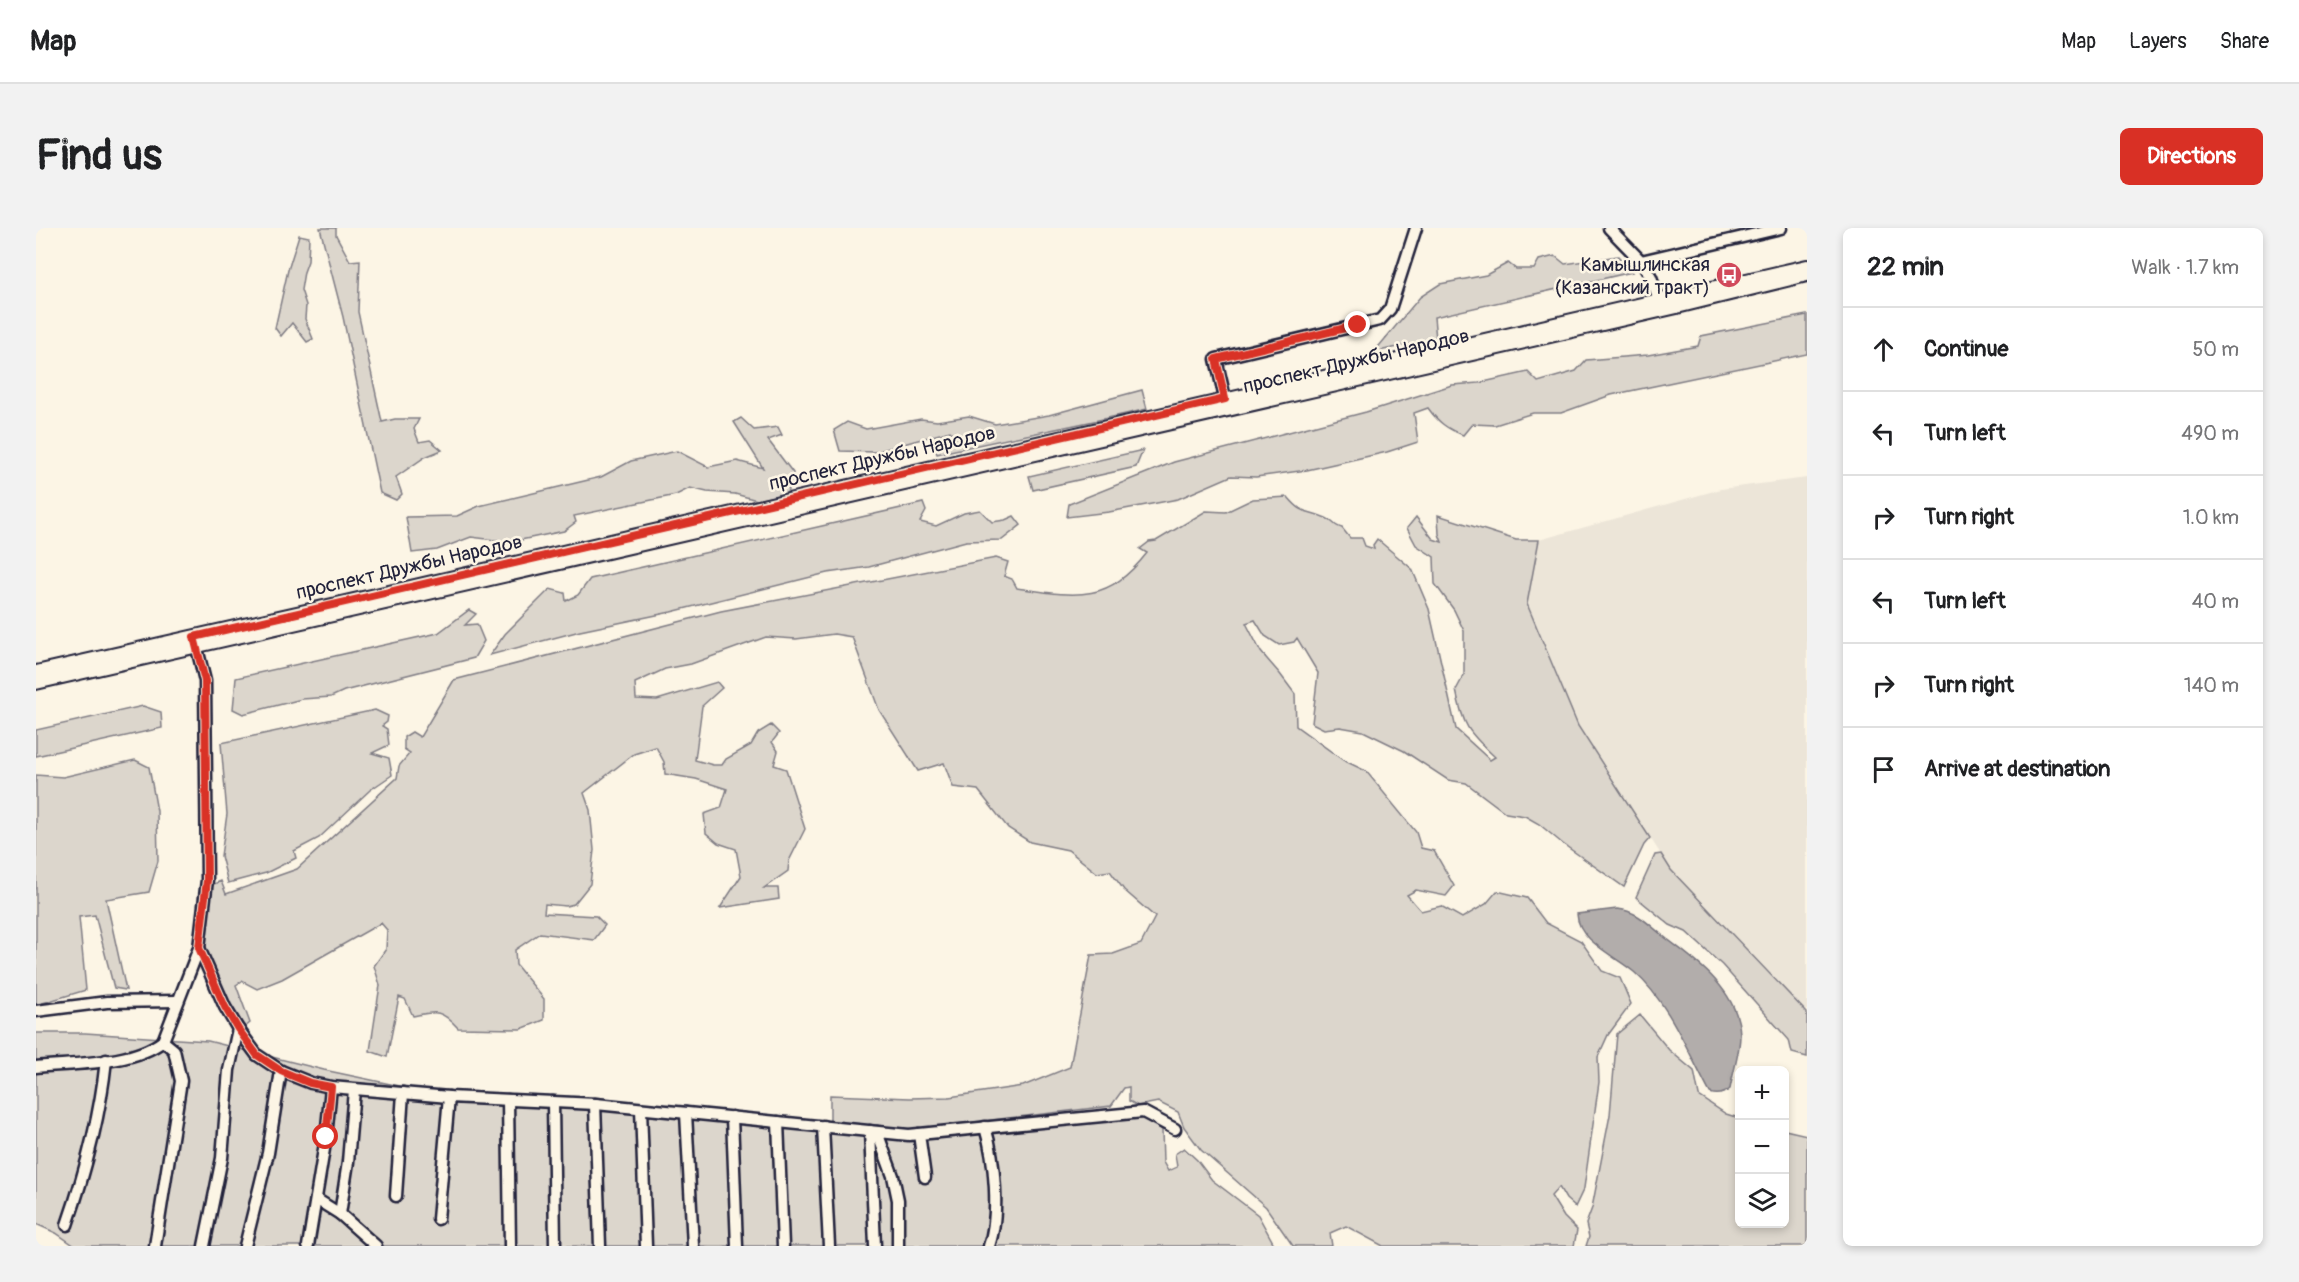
<!DOCTYPE html>
<html lang="en">
<head>
<meta charset="utf-8">
<style>
	:root { --surface:#fff; --page:#f2f2f2; --text:#202124; --muted:#757577; --line:#e0e0e0; --accent:#d93025 }
	body { margin:0; font-family:Pangolin,sans-serif; background:var(--page); color:var(--text) }
	.controls { position:absolute; right:18px; bottom:18px; display:grid; overflow:hidden; border-radius:9px; box-shadow:0 3px 9px #0003 }
	.controls button { width:54px; height:54px; display:grid; place-items:center; padding:0; border:0; border-bottom:2px solid var(--line); background:var(--surface); color:var(--text); font:30px sans-serif }
	.stop { position:absolute; width:18px; height:18px; margin:-14px; border:4px solid #d93025; border-radius:50%; background:#fff }
	.stop.end { background:#d93025; border-color:#fff; box-shadow:0 2px 6px #0008 }
	.list { margin:0; padding:0; list-style:none }
	h2 { display:flex; justify-content:space-between; align-items:center; height:78px; margin:0; padding:0 24px; font-size:26px }
	h2 small { font-size:20px; font-weight:400; color:var(--muted) }
	.list li { display:grid; grid-template-columns:39px 1fr auto; gap:18px; align-items:center; box-sizing:border-box; height:84px; padding:0 24px; border-top:2px solid var(--line) }
	.list b { display:block; font-size:22px; white-space:nowrap }
	.list em { font-size:20px; font-style:normal; color:var(--muted) }
	.icon { flex:none; width:33px; height:33px; fill:none; stroke:currentColor; stroke-width:2; stroke-linecap:round; stroke-linejoin:round }
	.map { position:relative; flex:none; width:1771px; height:1018px; overflow:hidden; border-radius:9px }
	header { display:flex; align-items:center; gap:36px; box-sizing:border-box; height:84px; padding:0 30px; background:var(--surface); border-bottom:2px solid var(--line) }
	header strong { font-size:28px }
	nav { display:flex; gap:33px; margin-inline-start:auto; font-size:21px }
	.intro { display:flex; align-items:center; justify-content:space-between; box-sizing:border-box; height:144px; padding:0 36px }
	h1 { margin:0; font-size:42px }
	.button { padding:15px 27px; border-radius:9px; background:var(--accent); color:#fff; font-size:21px; font-weight:700 }
	main { display:flex; gap:36px; padding:0 36px }
	aside { flex:1; background:var(--surface); border-radius:9px; box-shadow:0 3px 9px #0003 }
	.map>svg:first-child { display:block }
</style>
</head>
<body>
<header>
<strong>Map</strong>
<nav><a>Map</a><a>Layers</a><a>Share</a></nav>
</header>
<div class="intro"><h1>Find us</h1><a class="button">Directions</a></div>
<main>
<div class="map">
<svg width="1771" height="1018" viewBox="0 0 1771 1018">
	<rect width="100%" height="100%" fill="#fcf5e5"/>
	<filter id="ink" filterUnits="userSpaceOnUse"><feTurbulence type="fractalNoise" baseFrequency=".0167" numOctaves="2"/><feDisplacementMap in="SourceGraphic" scale="12" xChannelSelector="R" yChannelSelector="G"/><feConvolveMatrix kernelMatrix="1 2 1 2 8 2 1 2 1" color-interpolation-filters="sRGB"/></filter>
	<g filter="url(#ink)">
		<polygon fill="#ece5d8" points="1771,250 1771,785 1635,642 1542,498 1491,375 1503,312 1685,261"/>
		<g fill="#dcd6cc" stroke="#7f7c84" stroke-width="1.5">
			<polygon points="284,0 300,0 300,7 314,33 324,32 322,84 346,194 359,191 383,191 378,201 383,214 394,212 406,222 389,229 360,249 366,266 360,272 344,265 307,89"/>
			<polygon points="263,7 273,9 272,33 268,44 265,62 270,77 269,91 277,111 271,114 256,95 245,108 239,100 252,42"/>
			<polygon points="1519,28 1529,36 1582,28 1596,44 1398,89 1400,111 1338,124 1384,69 1404,56 1450,47 1472,35 1480,41 1498,41 1503,32"/>
			<path d="M1771,87V126L1575,167L1525,185H1497L1459,197L1436,196L1427,207C1411,201 1402,194 1392,180L1378,185L1382,214L1351,224L1271,242L1220,249L1195,248L1142,271L1073,284L1031,289L1033,276L1138,234L1330,184L1416,157L1443,155L1492,144L1502,154L1540,143L1550,132L1612,127L1662,118L1665,108Z"/>
			<path d="M1106,162L1111,181C1041,198 970,210 901,226L898,219L921,210L914,203L839,224L804,223L798,202L811,194L830,201L885,191L901,193L933,188L959,196L1013,187Z"/>
			<polygon points="705,190 718,202 742,199 746,207 732,212 757,245 751,265 721,272 699,266 671,264 654,260 640,267 538,288 540,294 528,303 475,314 435,309 401,322 376,325 370,289 421,288 443,278 565,249 595,233 641,223 672,239 701,233 727,240 698,194"/>
			<polygon points="1107,222 1100,239 997,262 993,248"/>
			<path d="M1252,269C1268,288 1270,281 1290,290C1297,293 1299,299 1306,300L1314,310H1326L1329,318L1338,321L1337,317L1341,311L1376,341L1393,381L1420,501L1454,532L1459,529C1432,504 1427,498 1420,462L1428,447V403L1418,382L1399,356L1398,329L1380,317L1371,300L1380,289L1397,311L1406,314L1403,306L1402,287L1480,312H1503L1491,376L1542,498L1614,610L1608,617L1588,659L1527,616L1503,596L1489,588L1470,585L1430,555L1412,552L1368,523L1327,503L1304,499L1288,501L1276,495L1282,445L1261,410L1258,414L1243,417L1229,408L1219,392L1210,395L1225,424L1244,446L1259,466L1260,498L1307,532L1330,543L1380,604L1385,620L1398,623L1418,658L1410,668L1380,662L1371,667L1385,683L1405,678L1426,690L1450,676L1461,663L1491,670L1510,695L1545,713L1566,743L1584,750L1595,776L1572,807L1562,829L1563,854L1548,960L1539,979L1530,971L1523,959L1515,968L1528,989L1541,1002L1538,1018H1347L1310,998L1294,1005L1296,1018H1257L1230,979L1165,922L1148,899L1142,884L1122,874L1102,878L1093,873V859L1088,860L1075,878L869,902L794,895V867L874,870L913,869L987,858L1034,839L1055,727L1077,726L1105,716L1119,689L1088,662L1074,643L1061,645L1032,622L994,614L972,600L942,562L917,559L908,535L882,543L843,482L816,409L798,406L760,411L730,409L655,436L629,441L599,455L600,471L621,472L681,454L686,460L666,478L659,532L677,537H686L690,531L715,517L722,505L735,497L743,505L736,514L742,523L738,537L750,541L769,601L753,633L752,643L728,660H742L743,671L684,680L705,648L700,621L682,615L670,605L668,586L685,580L691,561L660,551L629,546L628,534L620,519L598,526L548,565L554,582L558,622L554,656L538,676L530,678L509,676L508,685L560,688L569,697L558,712L504,705L479,722L480,737L508,771V792L485,801L422,800C405,781 400,783 377,788L369,771L363,769L351,829L334,823L344,757L338,738L350,721L351,702L345,695L246,751L221,761L206,753L200,757L214,795L209,799C196,780 169,737 167,714C166,698 172,674 173,658L185,653L190,666L261,641L361,550L363,538L374,525L368,521V509L376,504L384,509L418,452L685,383L960,330L972,334L968,348L976,351L981,360C1040,369 1071,376 1111,325L1104,321L1113,314L1120,313L1170,283L1190,284L1217,271Z"/>
			<polygon points="887,275 890,283 884,294 900,298 928,285 944,282 956,294 969,292 978,288 985,297 966,312 930,313 833,339 791,345 635,384 544,403 454,427 469,406 514,361 529,365 530,373 542,367 554,351"/>
			<polygon points="433,382 440,386 429,397 441,396 448,413 438,430 308,463 295,469 266,471 207,486 197,481 200,450 402,405"/>
			<polygon points="107,478 125,484 126,500 0,528 0,502"/>
			<polygon points="339,482 352,488 351,494 346,498 351,501 353,517 336,525 353,530 356,547 334,562 283,610 258,623 260,630 230,645 192,655 185,628 191,586 185,515"/>
			<polygon points="99,532 113,539 121,583 122,633 113,664 70,671 90,762 78,760 59,687 43,689 50,762 0,777 0,547 27,549"/>
			<polygon points="1625,626 1635,642 1771,785 1771,829 1756,825 1753,812 1686,737 1650,704 1634,697 1600,669 1619,627"/>
			<polygon points="1604,787 1633,822 1658,843 1663,868 1690,886 1703,890 1704,996 1748,996 1749,902 1771,907 1771,1018 1550,1018 1553,1009 1550,996 1556,980 1574,887 1581,806"/>
			<polygon points="0,805 49,805 172,813 288,842 397,865 865,909 874,913 888,908 939,903 941,906 948,907 953,902 1101,890 1114,892 1126,902 1127,934 1132,943 1141,939 1139,926 1148,920 1161,932 1176,952 1222,987 1239,1018 39,1018 20,1005 0,996"/>
		</g>
		<path fill="#b2adab" stroke="#78757e" stroke-width="1.5" d="M1581,681C1603,683 1615,699 1631,711C1662,734 1703,764 1704,807C1704,824 1697,844 1694,861C1688,866 1682,868 1674,865C1653,826 1632,773 1598,744C1581,729 1542,713 1541,686Z"/>
		<g fill="none" stroke-linecap="round" stroke-linejoin="round">
			<g stroke="#22223b" stroke-width="15">
				<g id="minor">
					<polyline points="1573,0 1605,33 1745,0"/>
					<polyline points="1605,33 1615,49 1623,72"/>
					<polyline points="1191,179 1180,131 1344,92 1354,81 1380,0"/>
					<polyline points="163,720 189,779 202,801 221,827 245,843 275,855 295,859 413,869 560,876 873,907 1107,884 1139,901"/>
					<polyline points="0,783 71,774 141,773"/>
					<path d="M0,839C38,835 96,837 127,813L163,720L171,652L169,453L159,412"/>
					<polyline points="472,872 474,1018"/>
					<polyline points="517,874 519,1018"/>
					<polyline points="559,876 564,1018"/>
					<polyline points="605,881 610,1018"/>
					<polyline points="650,885 657,1018"/>
					<polyline points="696,889 701,1018"/>
					<polyline points="742,894 747,1018"/>
					<polyline points="787,898 793,1018"/>
					<path d="M949,899C959,932 964,986 953,1018"/>
					<polyline points="834,903 839,1018"/>
					<polyline points="841,904 857,948 862,972 862,1018"/>
					<polyline points="883,906 889,949"/>
					<polyline points="360,968 367,865"/>
					<polyline points="280,971 304,986 340,1018"/>
					<polyline points="304,986 312,934 318,862"/>
					<polyline points="402,991 413,869"/>
					<path d="M31,997C50,942 64,890 70,832"/>
					<polyline points="119,1018 145,853 138,822 127,813"/>
					<polyline points="168,1018 186,930 193,842 202,801"/>
					<polyline points="209,1018 232,925 245,843"/>
					<polyline points="272,1018 290,909 295,859"/>
				</g>
			</g>
			<g stroke="#22223b" stroke-width="16">
				<g id="major">
					<path d="M0,444C591,311 1181,173 1771,38"/>
					<polyline points="0,455 1641,79 1771,47"/>
				</g>
			</g>
			<use href="#minor" stroke="#fcf5e5" stroke-width="10"/>
			<use href="#major" stroke="#fcf5e5" stroke-width="12"/>
		</g>
	</g>
	<g fill="none" stroke-linecap="round" stroke-linejoin="round" filter="url(#ink)">
		<polyline stroke="#d93025" stroke-width="8" points="290,909 295,859 274,855 245,843 221,827 202,801 189,779 163,720 171,652 169,453 158,409 1189,171 1180,131 1322,97"/>
	</g>
	<defs>
		<g id="bus-disc" transform="scale(1.35)"><circle r="9.5" fill="#d1495b" stroke="#fcf5e5"/><path d="M-5-6H5V4H4V6H2V4H-2V6H-4V4H-5ZM-3.5-4V0h7V-4ZM-3.5 1.2v1.5H-2V1.2ZM2 1.2v1.5H3.5V1.2Z" fill="#fff"/></g>
	</defs>
	<g fill-rule="evenodd">
		<use href="#bus-disc" x="1693" y="47"/>
	</g>
	<g text-anchor="middle" dominant-baseline="central" stroke-width="5" stroke-linejoin="round" paint-order="stroke">
		<g font-size="20" fill="#22223b" stroke="#fcf5e5" text-anchor="end">
			<text x="1674" y="36">Камышлинская<tspan x="1674" dy="23">(Казанский тракт)</tspan></text>
		</g>
		<g font-size="20" fill="#22223b" stroke="#fcf5e5">
			<text transform="translate(1320 133) rotate(-13)">проспект Дружбы Народов</text>
			<text transform="translate(846 230) rotate(-13)">проспект Дружбы Народов</text>
			<text transform="translate(373 339) rotate(-13)">проспект Дружбы Народов</text>
		</g>
	</g>
</svg>
<div class="controls">
<button>+</button>
<button>−</button>
<button><svg class="icon" aria-label="layers" viewBox="0 0 24 24"><path d="M12 4l9 5-9 5-9-5zM3 14l9 5 9-5"/></svg></button>
</div>
<div class="stop" style="left:290px;top:909px"></div>
<div class="stop end" style="left:1322px;top:97px"></div>
</div>
<aside>
<h2>22 min<small>Walk · 1.7 km</small></h2>
<ul class="list">
<li><svg class="icon" aria-label="ahead" viewBox="0 0 24 24"><path d="M12 20V5M6 11l6-6 6 6"/></svg><div><b>Continue</b></div><em>50 m</em></li>
<li><svg class="icon" aria-label="left" viewBox="0 0 24 24"><path d="M17 20v-9H6M10 6l-5 5 5 5"/></svg><div><b>Turn left</b></div><em>490 m</em></li>
<li><svg class="icon" aria-label="right" viewBox="0 0 24 24"><path d="M7 20v-9h11M14 6l5 5-5 5"/></svg><div><b>Turn right</b></div><em>1.0 km</em></li>
<li><svg class="icon" aria-label="left" viewBox="0 0 24 24"><path d="M17 20v-9H6M10 6l-5 5 5 5"/></svg><div><b>Turn left</b></div><em>40 m</em></li>
<li><svg class="icon" aria-label="right" viewBox="0 0 24 24"><path d="M7 20v-9h11M14 6l5 5-5 5"/></svg><div><b>Turn right</b></div><em>140 m</em></li>
<li><svg class="icon" aria-label="arrive" viewBox="0 0 24 24"><path d="M6 21V4h12l-3 4 3 4H6"/></svg><div><b>Arrive at destination</b></div></li>
</ul>
</aside>
</main>
</body>
</html>
